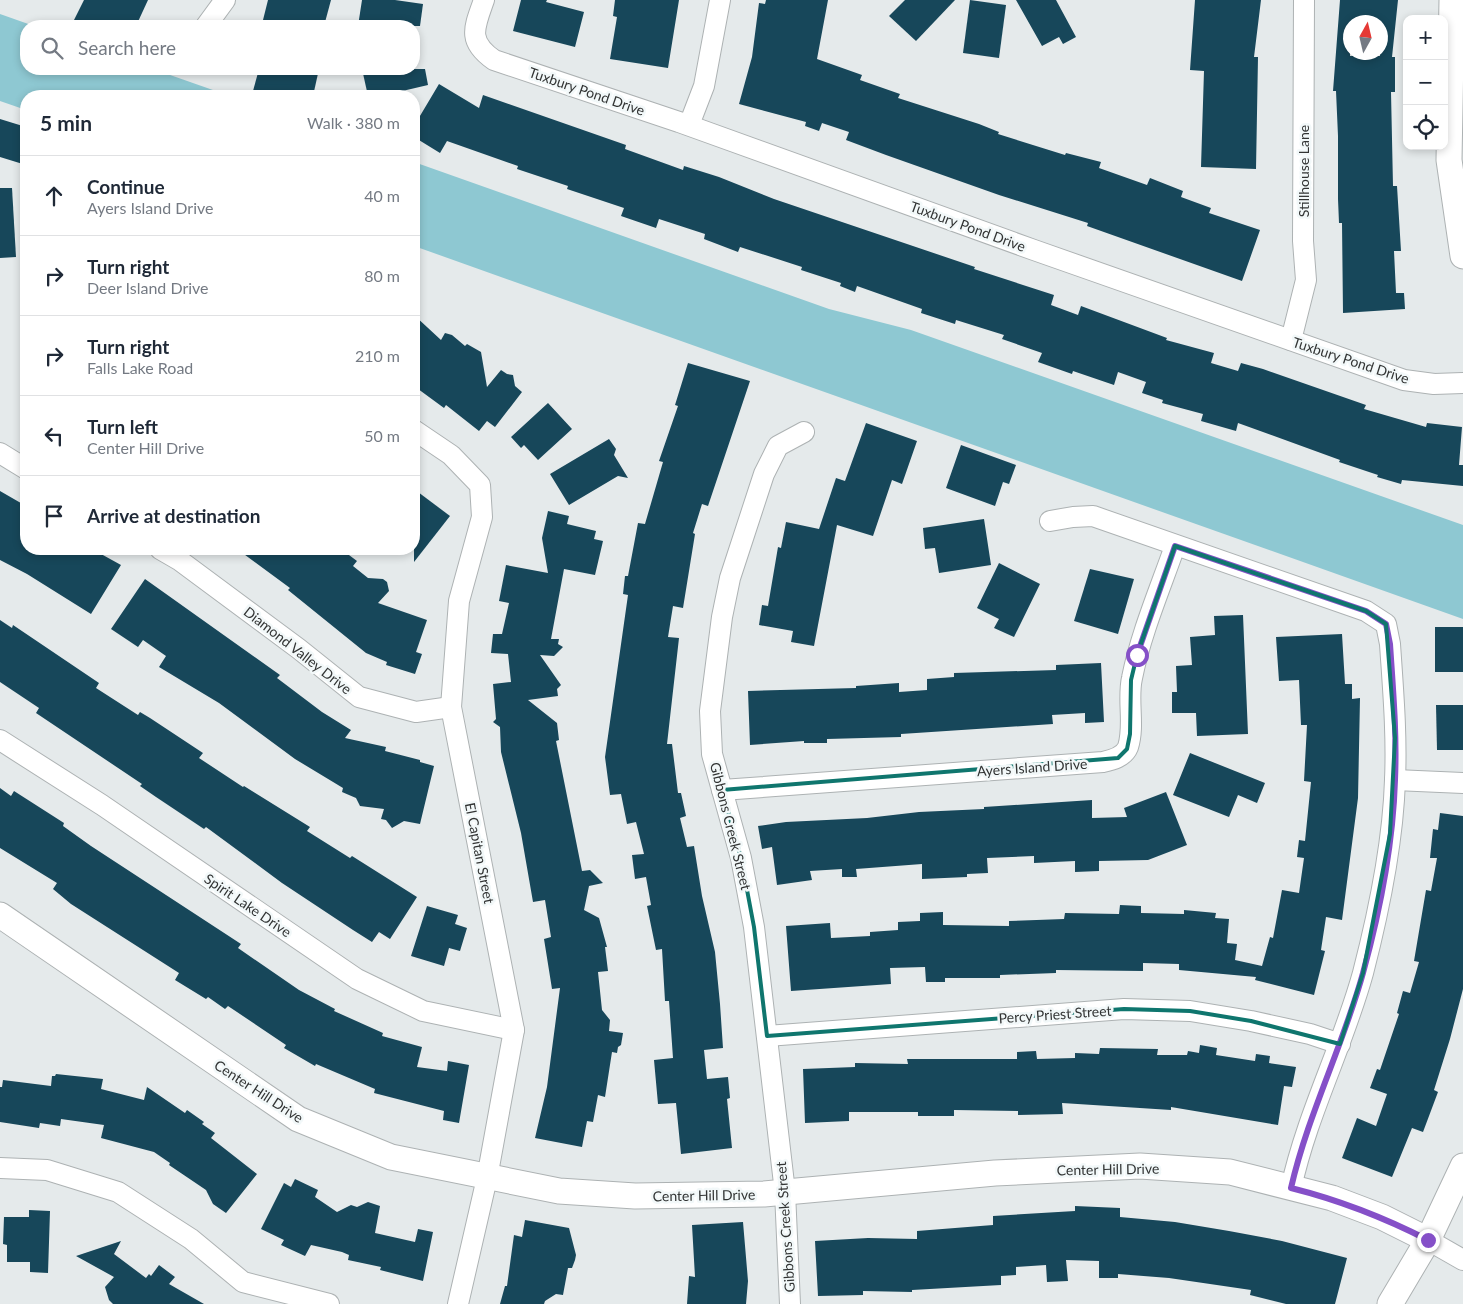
<!DOCTYPE html>
<html lang="en">
<head>
<meta charset="utf-8">
<style>
	:root { --surface:#fff; --page:#f6f6f7; --text:#1f2937; --muted:#747a83; --line:#e0e1e3 }
	body { margin:0; font-family:Lato,sans-serif; background:var(--page); color:var(--text) }
	.controls { position:absolute; right:15px; top:15px; display:grid; overflow:hidden; border-radius:10px; box-shadow:0 2px 8px #0003 }
	.controls button { width:45px; height:45px; display:grid; place-items:center; padding:0; border:0; border-bottom:1px solid var(--line); background:var(--surface); color:var(--text); font:25px sans-serif }
	.compass { position:absolute; left:1343px; top:15px; width:45px; height:45px; border-radius:50%; background:var(--surface); box-shadow:0 2px 8px #0003; rotate:8deg }
	.stop { position:absolute; width:15px; height:15px; margin:-11px; border:4px solid #8550c8; border-radius:50%; background:#fff }
	.stop.end { background:#8550c8; border-color:#fff; box-shadow:0 1px 5px #0008 }
	.list { margin:0; padding:0; list-style:none }
	h2 { display:flex; justify-content:space-between; align-items:center; height:65px; margin:0; padding:0 20px; font-size:21px }
	h2 small { font-size:16px; font-weight:400; color:var(--muted) }
	.list li { display:grid; grid-template-columns:32px 1fr auto; gap:15px; align-items:center; box-sizing:border-box; height:80px; padding:0 20px; border-top:1px solid var(--line) }
	.list b { display:block; font-size:19px; white-space:nowrap }
	.list p { margin:0; font-size:16px; white-space:nowrap; color:var(--muted) }
	.list em { font-size:16px; font-style:normal; color:var(--muted) }
	.icon { flex:none; width:28px; height:28px; fill:none; stroke:currentColor; stroke-width:2; stroke-linecap:round; stroke-linejoin:round }
	.map { position:relative; flex:none; width:1463px; height:1304px; overflow:hidden }
	.search { position:absolute; background:var(--surface); box-shadow:0 2px 8px #0003; left:20px; top:20px; width:400px; height:55px; display:flex; align-items:center; gap:12px; box-sizing:border-box; padding:0 18px; border-radius:20px; color:var(--muted); font-size:19px }
	.panel { position:absolute; background:var(--surface); box-shadow:0 2px 8px #0003; left:20px; top:90px; width:400px; height:465px; border-radius:20px }
	.map>svg:first-child { display:block }
</style>
</head>
<body>
<div class="map">
<svg width="1463" height="1304" viewBox="0 0 1463 1304">
	<rect width="100%" height="100%" fill="#e5eaeb"/>
	<g fill="#8ec8d2">
		<polygon points="0,14 34,26 26,26 26,69 153,69 230,96 26,96 26,110 0,101"/>
		<polygon points="414,162 829,309 911,330 1463,525 1463,619 414,246"/>
	</g>
	<g fill="#17475a" fill-rule="evenodd">
		<polygon points="84,0 148,0 136,26 71,26"/>
		<polygon points="268,0 331,0 324,26 274,26 262,24"/>
		<polygon points="362,0 395,0 423,4 420,26 358,26"/>
		<polygon points="521,0 547,0 546,2 584,12 575,47 513,31"/>
		<polygon points="615,0 679,0 668,68 610,59 617,17 613,16"/>
		<polygon points="766,0 828,0 817,59 862,75 860,80 900,94 898,98 979,124 999,132 998,134 1065,155 1066,153 1101,162 1099,168 1147,185 1150,178 1183,191 1181,197 1211,208 1209,213 1260,230 1242,281 1087,226 1088,223 999,195 886,155 846,140 849,132 822,123 819,131 805,126 806,122 739,104 752,57 759,3 765,4"/>
		<polygon points="905,0 955,0 916,41 889,16"/>
		<polygon points="970,0 1006,5 999,58 963,53"/>
		<polygon points="1016,0 1056,0 1076,37 1063,44 1059,37 1042,46"/>
		<polygon points="1195,0 1261,0 1254,57 1258,57 1256,169 1201,167 1204,71 1190,70"/>
		<path d="M1340,0H1398L1392,57H1395V92H1391L1393,186H1397L1401,251H1394L1396,293H1404L1405,309L1343,313L1342,223H1339L1338,199V136L1336,91H1333ZM1350,22H1380V56H1350Z"/>
		<polygon points="259,69 319,69 313,96 276,96 253,91"/>
		<polygon points="362,69 425,69 428,85 381,96 368,96"/>
		<polygon points="439,84 479,108 483,95 626,145 625,149 683,170 684,166 719,177 774,199 975,267 974,269 1054,295 1051,305 1078,315 1081,306 1167,338 1166,340 1214,353 1211,363 1238,371 1241,363 1263,369 1366,405 1364,409 1426,427 1427,423 1462,427 1459,465 1463,465 1463,486 1402,480 1401,484 1377,477 1378,475 1339,462 1340,460 1238,423 1236,431 1201,421 1203,414 1162,403 1163,400 1142,393 1146,382 1118,372 1114,385 1073,371 1072,374 1038,362 1042,353 1002,339 1004,335 956,320 955,324 921,313 922,309 857,286 855,292 840,286 841,283 801,270 802,267 740,247 738,252 704,239 705,234 659,219 656,228 621,216 624,208 567,189 568,186 517,169 518,166 447,141 440,153 414,137 414,126"/>
		<polygon points="0,119 26,127 26,165 0,157"/>
		<polygon points="0,188 12,188 16,257 0,258"/>
		<polygon points="414,315 441,340 445,333 452,335 465,346 467,344 481,352 487,387 501,370 507,374 513,375 515,386 522,392 495,427 487,421 479,431 446,405 444,408 414,386"/>
		<polygon points="688,363 750,381 708,506 702,504 693,533 695,534 683,608 673,606 668,637 679,638 667,744 672,744 678,793 681,793 686,816 680,818 687,847 694,846 702,896 715,952 720,1004 723,1048 704,1050 707,1079 728,1077 730,1098 727,1099 732,1148 681,1154 676,1103 658,1104 654,1060 673,1058 669,1001 665,1001 662,949 656,950 647,906 651,905 646,877 635,879 632,855 644,854 636,822 627,824 621,794 610,795 605,757 628,595 623,594 625,576 628,576 638,523 645,524 663,462 659,461 678,406 675,405"/>
		<polygon points="548,403 572,429 538,460 524,445 521,448 511,437"/>
		<polygon points="866,423 917,441 902,484 892,480 873,536 837,525 814,646 791,642 793,631 759,625 762,605 768,606 778,547 781,548 786,522 819,529 836,478 845,481"/>
		<polygon points="609,439 616,449 614,455 628,478 618,476 569,505 550,474"/>
		<polygon points="961,445 1016,465 1009,484 1003,482 995,506 946,488"/>
		<polygon points="414,489 450,516 414,562"/>
		<polygon points="0,491 26,506 26,549 92,549 121,565 91,614 27,574 0,560"/>
		<polygon points="548,511 569,516 567,524 596,531 594,539 603,541 595,575 564,569 551,639 559,639 558,644 563,647 554,656 540,655 561,685 557,689 558,696 528,700 557,723 559,740 556,741 582,871 590,870 603,883 589,886 584,910 599,918 607,947 605,947 608,971 598,972 602,1010 610,1020 609,1031 623,1033 621,1045 618,1047 617,1053 612,1052 605,1097 598,1095 593,1122 587,1121 582,1147 535,1138 547,1087 560,988 552,989 544,939 551,937 545,900 533,902 521,833 501,752 500,727 493,722 496,719 493,684 511,682 508,654 491,653 493,634 502,634 509,603 499,601 506,565 548,573 542,538"/>
		<polygon points="984,519 991,565 939,573 935,548 925,549 923,528"/>
		<polygon points="237,549 341,549 357,561 353,566 368,578 383,579 387,582 389,591 378,603 427,620 416,652 422,654 415,674 386,665 387,662 366,653 288,590 290,588"/>
		<polygon points="999,563 1040,584 1014,637 994,628 999,619 977,608"/>
		<polygon points="1090,569 1134,579 1118,634 1074,621"/>
		<polygon points="145,579 280,675 277,678 322,712 351,730 345,738 386,747 385,751 420,760 420,762 434,766 420,824 404,821 392,828 386,820 381,819 384,809 360,806 356,798 342,792 343,788 295,759 219,703 159,667 166,656 143,640 138,647 111,629"/>
		<polygon points="1243,615 1248,734 1197,736 1196,713 1172,713 1172,692 1177,692 1176,666 1192,665 1190,637 1215,635 1214,616"/>
		<polygon points="0,620 12,628 13,625 99,683 96,688 138,715 140,712 150,718 203,753 199,758 243,787 244,786 310,827 307,831 350,858 352,856 417,897 390,939 379,932 372,942 353,930 282,883 206,827 204,829 156,797 140,786 142,784 36,713 39,708 0,682"/>
		<rect x="1435" y="627" width="28" height="45"/>
		<polygon points="1342,634 1345,684 1352,684 1352,699 1360,698 1358,798 1342,920 1326,917 1321,950 1325,951 1314,995 1255,980 1256,977 1179,970 1179,964 1143,963 1143,971 1056,970 1056,973 1000,975 1000,978 945,978 945,982 926,982 925,967 890,968 891,984 791,991 786,926 830,923 831,938 870,936 870,932 898,930 898,922 920,921 920,913 943,912 943,925 1009,926 1009,921 1064,919 1065,913 1119,914 1120,905 1141,906 1141,913 1184,914 1184,910 1216,913 1215,918 1229,919 1227,943 1237,944 1235,960 1262,966 1270,937 1273,938 1282,890 1299,893 1304,858 1297,857 1299,840 1305,841 1311,782 1304,781 1307,725 1301,725 1299,680 1279,681 1276,637"/>
		<polygon points="1101,663 1104,722 1085,723 1085,713 1052,715 1053,724 901,734 901,737 827,739 827,743 804,743 804,741 750,745 748,691 856,688 856,686 899,683 899,692 927,690 927,679 954,677 954,673 1056,670 1056,665"/>
		<polygon points="1436,705 1463,705 1463,750 1437,750"/>
		<polygon points="1190,753 1265,783 1257,803 1238,795 1229,817 1173,795"/>
		<polygon points="0,788 11,796 14,791 64,823 63,826 91,846 241,944 238,948 299,990 335,1009 334,1011 383,1033 382,1036 422,1047 417,1067 447,1071 448,1061 469,1065 459,1123 443,1120 444,1111 374,1093 375,1089 316,1064 315,1066 284,1048 286,1045 237,1012 228,1006 225,1009 208,997 206,999 175,980 179,973 71,904 53,889 57,883 0,848"/>
		<polygon points="1166,792 1187,845 1148,860 1099,861 1099,871 1075,872 1075,861 1034,863 1034,856 987,858 988,873 967,874 967,877 922,879 922,864 856,869 857,877 842,877 842,869 810,871 812,880 777,885 772,847 762,849 758,826 786,822 867,818 919,812 984,809 984,807 1092,800 1092,818 1127,817 1124,808"/>
		<polygon points="1440,813 1463,816 1463,989 1450,1039 1434,1090 1438,1092 1423,1132 1412,1128 1392,1177 1342,1158 1357,1118 1376,1126 1387,1094 1370,1088 1377,1069 1380,1070 1399,1014 1397,1013 1403,991 1410,993 1419,962 1414,961 1426,890 1431,891 1437,858 1430,858 1433,829 1438,830"/>
		<polygon points="427,906 458,915 455,924 467,928 460,951 449,948 444,966 411,956"/>
		<polygon points="1200,1045 1217,1048 1216,1055 1255,1061 1256,1054 1270,1056 1269,1063 1296,1067 1292,1087 1284,1086 1278,1125 1171,1107 1171,1110 1062,1103 1063,1114 1018,1115 1018,1111 954,1110 954,1116 918,1116 918,1112 849,1112 849,1121 805,1123 803,1069 855,1067 855,1063 908,1064 907,1059 1017,1059 1017,1052 1036,1051 1037,1059 1075,1058 1075,1053 1099,1054 1100,1048 1158,1049 1157,1055 1187,1055 1188,1051 1199,1053"/>
		<polygon points="56,1074 103,1079 101,1089 144,1100 147,1087 185,1113 187,1110 204,1122 202,1124 215,1133 211,1138 257,1174 226,1213 213,1204 206,1190 169,1165 170,1163 154,1152 101,1138 104,1125 61,1119 60,1126 40,1123 39,1128 0,1122 0,1087 2,1087 3,1080 51,1086 52,1076 55,1076"/>
		<polygon points="295,1179 318,1190 315,1197 337,1212 351,1205 357,1207 368,1202 380,1206 375,1233 415,1242 418,1229 433,1232 423,1281 380,1270 381,1267 348,1260 349,1255 342,1252 311,1245 305,1256 281,1245 284,1240 261,1229 284,1183 291,1187"/>
		<polygon points="1075,1206 1120,1208 1120,1217 1175,1222 1229,1231 1282,1241 1347,1258 1335,1304 1286,1304 1250,1295 1251,1290 1169,1278 1118,1274 1118,1278 1099,1278 1099,1261 1066,1260 1068,1281 1047,1282 1046,1265 1016,1267 1016,1275 1001,1276 1001,1285 912,1290 912,1292 863,1291 863,1295 818,1296 815,1241 868,1238 917,1239 917,1231 993,1225 993,1216 1075,1211"/>
		<polygon points="29,1210 50,1211 48,1273 30,1272 30,1262 7,1262 7,1245 3,1244 4,1217 29,1217"/>
		<polygon points="525,1220 569,1228 576,1255 575,1260 572,1268 568,1268 563,1295 556,1294 545,1301 544,1304 500,1304 505,1286 507,1286 514,1235 522,1237"/>
		<polygon points="743,1222 748,1281 746,1304 687,1304 689,1276 695,1277 692,1225"/>
		<polygon points="121,1241 114,1254 146,1278 149,1274 151,1276 159,1265 175,1277 169,1284 204,1304 113,1304 109,1300 105,1287 114,1277 76,1256"/>
	</g>
	<g fill="none" stroke-linecap="round" stroke-linejoin="round">
		<g stroke="#adb2b3" stroke-width="22">
			<g id="minor">
				<path d="M484,0C474,28 467,41 494,60L679,122L1034,250L1404,380L1434,384L1463,383"/>
				<polyline points="206,26 225,0"/>
				<polyline points="689,125 704,86 720,0"/>
				<polyline points="1291,340 1306,280 1303,241 1304,0"/>
				<polyline points="414,430 451,455 480,485 482,517 459,601 451,707 514,1030 487,1178 458,1304"/>
				<polyline points="0,453 26,469"/>
				<path d="M1050,521L1073,517L1093,516L1366,611L1386,624L1390,644C1393,689 1397,734 1395,780C1393,844 1379,911 1363,973C1343,1046 1307,1114 1291,1188"/>
				<polyline points="160,549 179,560 299,649 359,697 416,712 451,707"/>
				<polyline points="0,740 102,805 357,979 423,1011 514,1030"/>
				<polyline points="1395,780 1463,783"/>
				<path d="M722,790L1103,762C1112,760 1124,757 1128,747C1135,725 1127,700 1132,678C1141,633 1160,589 1175,546"/>
				<polyline points="767,1036 1124,1009 1190,1011 1251,1021 1310,1034 1340,1044"/>
				<polyline points="0,1168 47,1170 118,1192 191,1239 243,1282 329,1304"/>
				<polyline points="1428,1240 1463,1260"/>
				<polyline points="790,1304 785,1192 754,927 741,858 712,754 710,711 722,617 730,578 764,474 778,446 804,432"/>
			</g>
		</g>
		<g stroke="#adb2b3" stroke-width="27">
			<g id="tertiary">
				<polyline points="1452,0 1449,160 1463,256"/>
				<polyline points="0,915 298,1119 391,1157 559,1191 635,1196 764,1194 995,1173 1140,1166 1230,1172 1332,1198 1382,1217 1428,1240"/>
				<polyline points="1390,1304 1428,1240 1463,1166"/>
			</g>
		</g>
		<use href="#minor" stroke="#fff" stroke-width="20"/>
		<use href="#tertiary" stroke="#fff" stroke-width="25"/>
	</g>
	<g fill="none" stroke-linecap="round" stroke-linejoin="round">
		<path stroke="#8550c8" stroke-width="6" d="M1137,655L1175,546L1366,611L1386,624L1390,644C1393,689 1397,734 1395,780C1393,844 1380,911 1363,973C1343,1046 1308,1114 1291,1188C1339,1200 1383,1217 1428,1240"/>
	</g>
	<path fill="none" stroke="#0f766e" stroke-width="4" stroke-linejoin="round" d="M1175,546L1366,611L1386,624L1395,738L1390,834L1363,973L1340,1044L1251,1021L1190,1011L1124,1009L767,1036L754,927L741,858L722,790L1118,758L1127,749L1130,734L1131,680L1137,655Z"/>
	<g text-anchor="middle" dominant-baseline="central" stroke-width="5" stroke-linejoin="round" paint-order="stroke">
		<g font-size="14" fill="#323434" stroke="#f2f8f9">
			<text transform="translate(587 91) rotate(19)">Tuxbury Pond Drive</text>
			<text transform="translate(1303 171) rotate(-90)">Stillhouse Lane</text>
			<text transform="translate(968 226) rotate(20)">Tuxbury Pond Drive</text>
			<text transform="translate(1351 360) rotate(18)">Tuxbury Pond Drive</text>
			<text transform="translate(298 650) rotate(38)">Diamond Valley Drive</text>
			<text transform="translate(1032 767) rotate(-4)">Ayers Island Drive</text>
			<text transform="translate(731 826) rotate(76)">Gibbons Creek Street</text>
			<text transform="translate(480 853) rotate(79)">El Capitan Street</text>
			<text transform="translate(248 905) rotate(34)">Spirit Lake Drive</text>
			<text transform="translate(1055 1014) rotate(-4)">Percy Priest Street</text>
			<text transform="translate(259 1091) rotate(33)">Center Hill Drive</text>
			<text transform="translate(1108 1169) rotate(-1)">Center Hill Drive</text>
			<text transform="translate(704 1195) rotate(-1)">Center Hill Drive</text>
			<text transform="translate(785 1227) rotate(-94)">Gibbons Creek Street</text>
		</g>
	</g>
</svg>
<div class="controls">
<button>+</button>
<button>−</button>
<button><svg class="icon" aria-label="locate" viewBox="0 0 24 24"><circle cx="12" cy="12" r="6"/><path d="M12 2v4M12 18v4M2 12h4M18 12h4"/></svg></button>
</div>
<svg class="compass" viewBox="-18 -18 36 36"><path d="M0-13l5 13h-10z" fill="#e53935"/><path d="M0 13l5-13h-10z" fill="#747a83"/></svg>
<div class="stop" style="left:1137px;top:655px"></div>
<div class="stop end" style="left:1428px;top:1240px"></div>
<div class="search"><svg class="icon" aria-label="search" viewBox="0 0 24 24"><circle cx="10" cy="10" r="6"/><path d="M15 15l6 6"/></svg>Search here</div>
<section class="panel">
<h2>5 min<small>Walk · 380 m</small></h2>
<ul class="list">
<li><svg class="icon" aria-label="ahead" viewBox="0 0 24 24"><path d="M12 20V5M6 11l6-6 6 6"/></svg><div><b>Continue</b><p>Ayers Island Drive</p></div><em>40 m</em></li>
<li><svg class="icon" aria-label="right" viewBox="0 0 24 24"><path d="M7 20v-9h11M14 6l5 5-5 5"/></svg><div><b>Turn right</b><p>Deer Island Drive</p></div><em>80 m</em></li>
<li><svg class="icon" aria-label="right" viewBox="0 0 24 24"><path d="M7 20v-9h11M14 6l5 5-5 5"/></svg><div><b>Turn right</b><p>Falls Lake Road</p></div><em>210 m</em></li>
<li><svg class="icon" aria-label="left" viewBox="0 0 24 24"><path d="M17 20v-9H6M10 6l-5 5 5 5"/></svg><div><b>Turn left</b><p>Center Hill Drive</p></div><em>50 m</em></li>
<li><svg class="icon" aria-label="arrive" viewBox="0 0 24 24"><path d="M6 21V4h12l-3 4 3 4H6"/></svg><div><b>Arrive at destination</b></div></li>
</ul>
</section>
</div>
</body>
</html>
